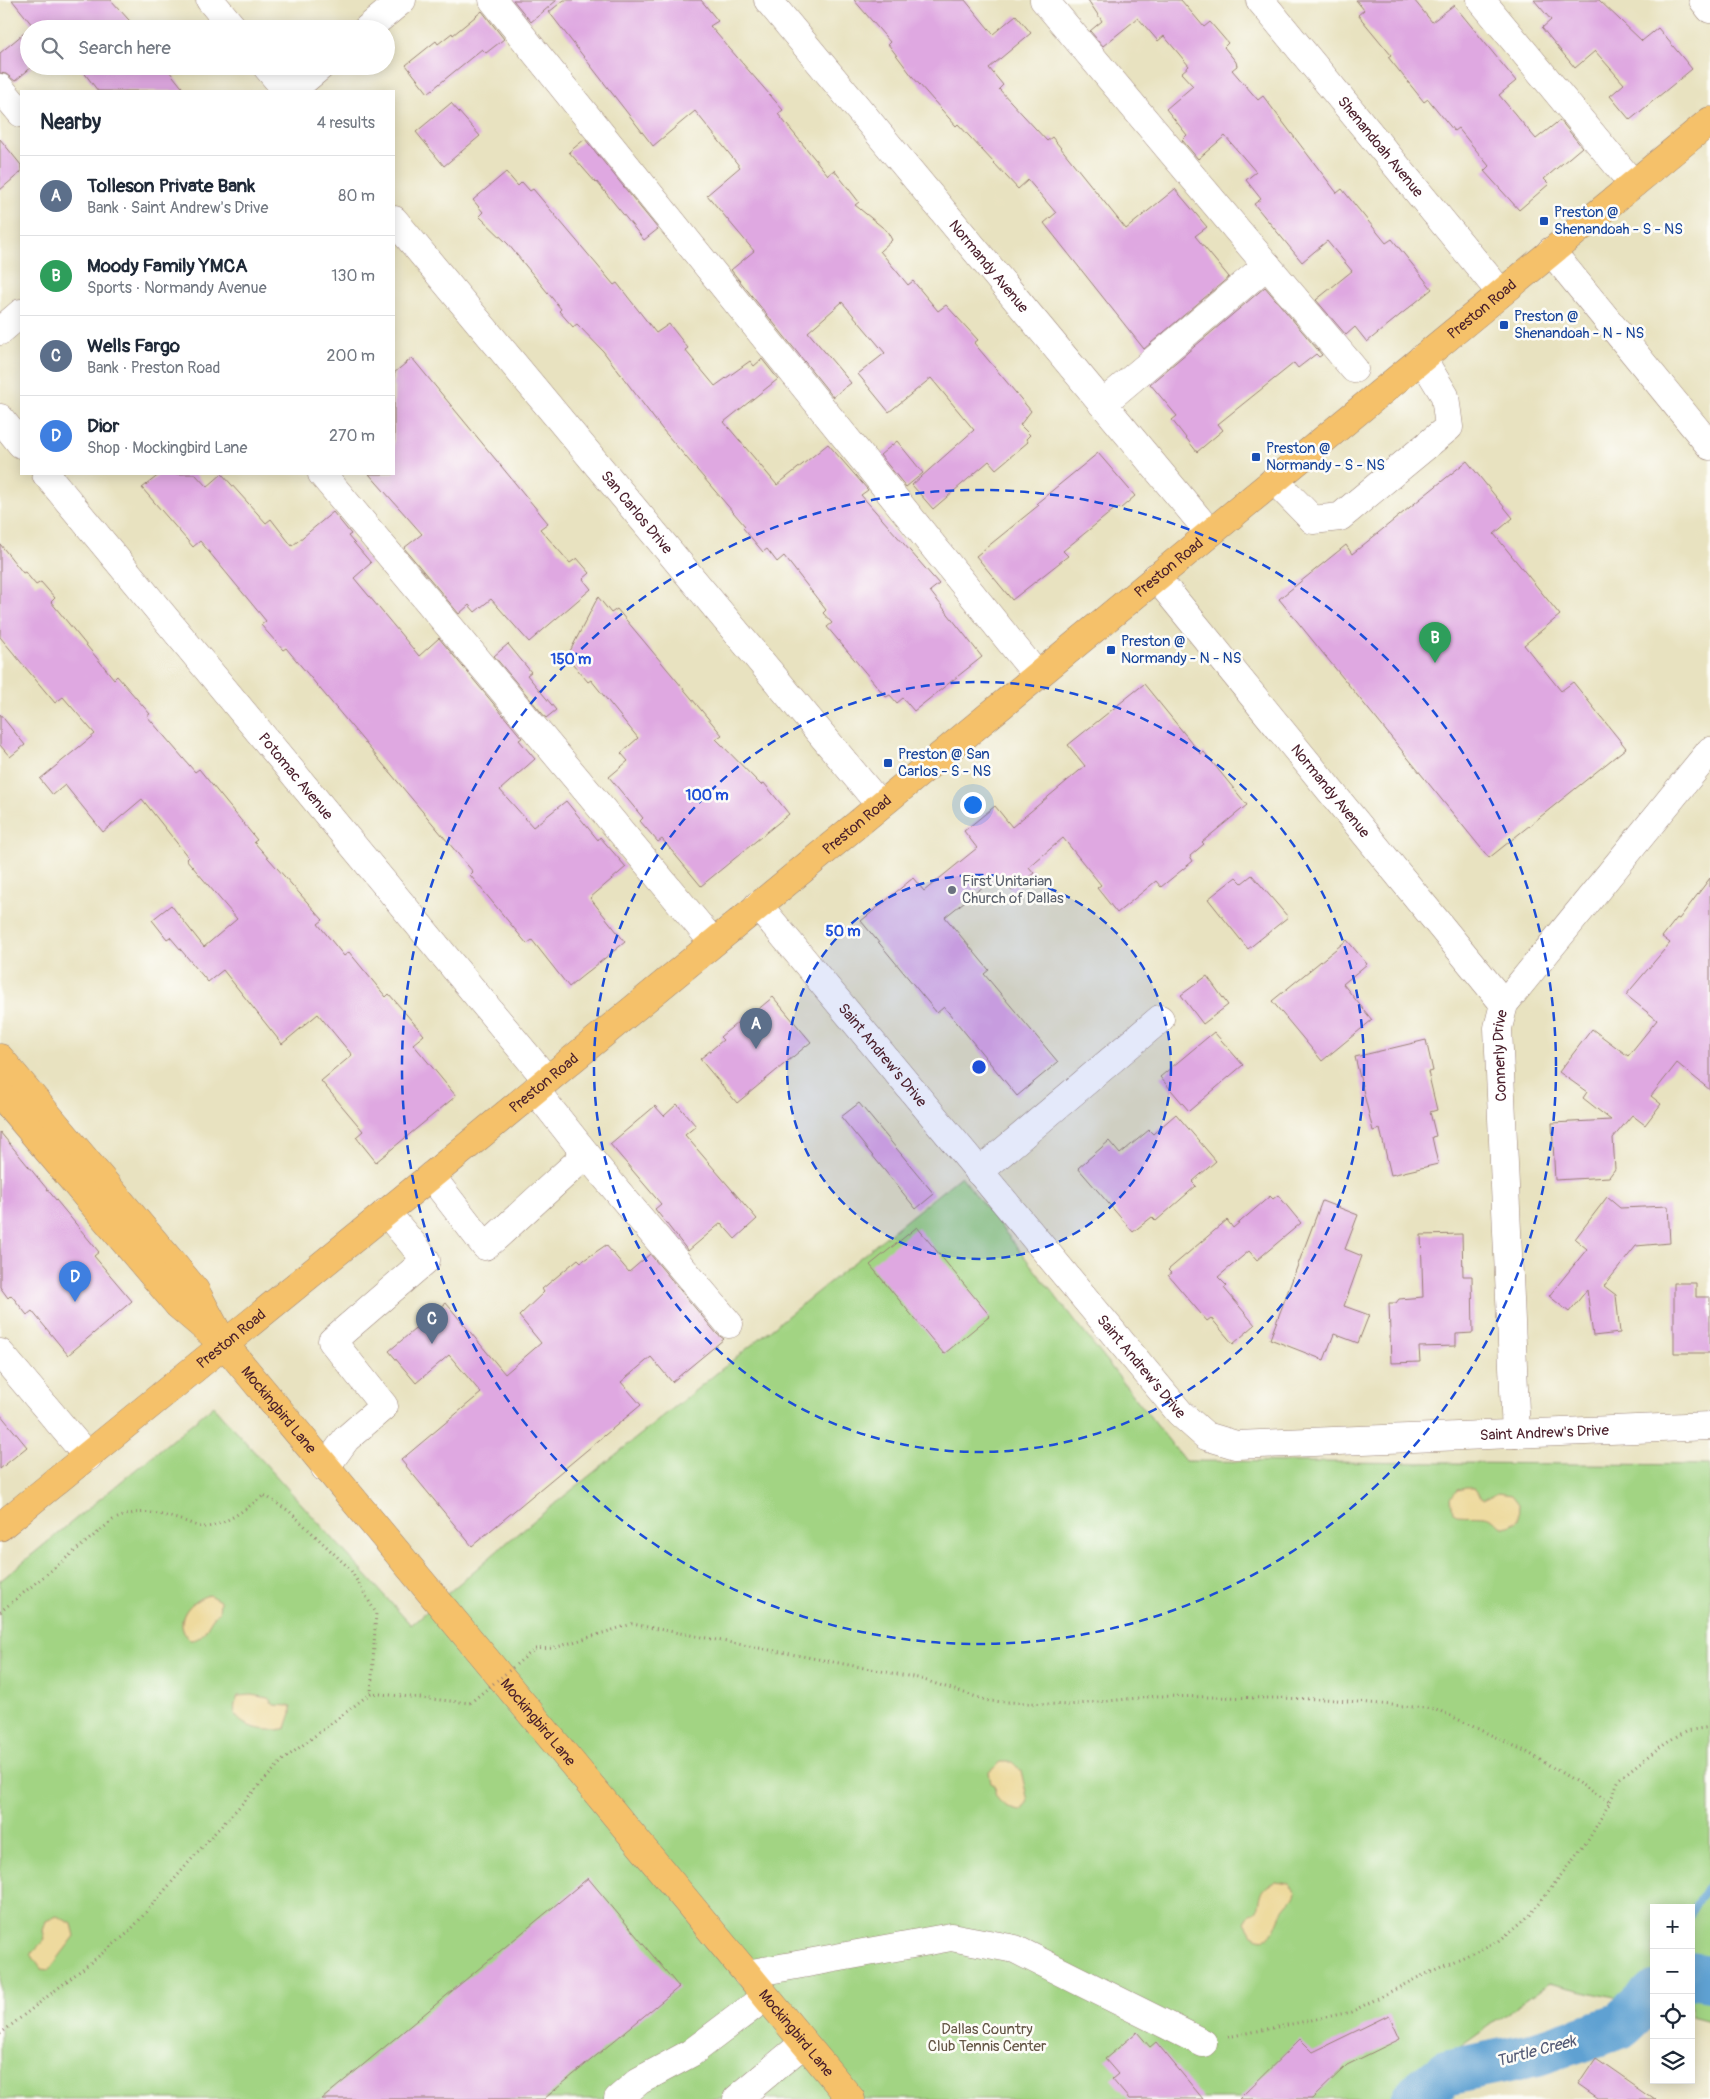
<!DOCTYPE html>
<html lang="en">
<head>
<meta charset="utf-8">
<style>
	:root { --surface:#fff; --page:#f2f2f3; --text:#1f2937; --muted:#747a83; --line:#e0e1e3; --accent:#1a73e8 }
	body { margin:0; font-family:Pangolin,sans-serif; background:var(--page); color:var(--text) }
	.controls { position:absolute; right:15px; bottom:15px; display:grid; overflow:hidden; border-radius:0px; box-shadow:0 2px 12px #0003 }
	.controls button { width:45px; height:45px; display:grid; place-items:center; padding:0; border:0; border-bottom:1px solid var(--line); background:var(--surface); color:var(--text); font:25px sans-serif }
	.you { position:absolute; left:972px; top:804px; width:18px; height:18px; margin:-12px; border:4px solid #fff; border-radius:50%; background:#1a73e8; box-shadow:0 0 0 8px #1a73e833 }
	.badge { display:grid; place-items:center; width:32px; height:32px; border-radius:50%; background:var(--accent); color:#fff; font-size:16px; font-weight:700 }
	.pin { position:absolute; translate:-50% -41px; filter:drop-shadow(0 1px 2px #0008) }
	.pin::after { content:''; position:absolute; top:26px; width:18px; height:15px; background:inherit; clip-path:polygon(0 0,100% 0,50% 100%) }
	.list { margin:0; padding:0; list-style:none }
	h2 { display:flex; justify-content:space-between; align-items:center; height:65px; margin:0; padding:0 20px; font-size:21px }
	h2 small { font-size:16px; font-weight:400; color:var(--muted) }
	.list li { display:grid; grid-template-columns:32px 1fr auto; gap:15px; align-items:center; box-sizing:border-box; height:80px; padding:0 20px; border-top:1px solid var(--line) }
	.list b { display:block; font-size:19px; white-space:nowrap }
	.list p { margin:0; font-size:16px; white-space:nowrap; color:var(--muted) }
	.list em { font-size:16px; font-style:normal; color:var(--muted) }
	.icon { flex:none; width:28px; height:28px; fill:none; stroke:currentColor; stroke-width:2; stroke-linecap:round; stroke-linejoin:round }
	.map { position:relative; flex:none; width:1710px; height:2099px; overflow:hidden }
	.search { position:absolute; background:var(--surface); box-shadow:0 2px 12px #0003; left:20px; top:20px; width:375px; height:55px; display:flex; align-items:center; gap:12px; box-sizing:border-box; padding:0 18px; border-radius:28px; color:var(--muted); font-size:19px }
	.panel { position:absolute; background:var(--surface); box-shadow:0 2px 12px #0003; left:20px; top:90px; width:375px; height:385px; border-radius:0px }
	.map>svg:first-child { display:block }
</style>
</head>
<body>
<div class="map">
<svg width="1710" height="2099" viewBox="0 0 1710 2099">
	<rect width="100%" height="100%" fill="#fdfcf7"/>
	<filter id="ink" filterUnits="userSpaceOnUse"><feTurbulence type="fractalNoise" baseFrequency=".02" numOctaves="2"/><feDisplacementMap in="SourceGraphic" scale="10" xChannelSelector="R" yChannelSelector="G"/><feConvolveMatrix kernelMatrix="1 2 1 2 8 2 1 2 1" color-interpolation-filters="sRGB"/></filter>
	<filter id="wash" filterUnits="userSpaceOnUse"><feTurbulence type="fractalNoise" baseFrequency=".0096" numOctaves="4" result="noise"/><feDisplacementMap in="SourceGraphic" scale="20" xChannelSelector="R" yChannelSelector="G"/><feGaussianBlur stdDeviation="1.12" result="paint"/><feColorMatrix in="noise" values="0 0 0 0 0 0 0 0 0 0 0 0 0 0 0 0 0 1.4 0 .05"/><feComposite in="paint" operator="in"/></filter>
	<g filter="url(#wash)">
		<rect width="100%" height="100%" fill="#e8e2c0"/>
		<polygon fill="#a2d483" stroke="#767a57" points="961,1176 1185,1461 1710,1465 1710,2021 1691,2016 1691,1908 1654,1908 1654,2007 1549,1983 1388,2099 0,2099 0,1581 213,1406 411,1625 511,1539"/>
		<g fill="#eeda9e" stroke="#9c7c64">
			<path d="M1466,1488H1474L1483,1500L1498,1493L1512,1495L1519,1504L1518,1520C1502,1535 1499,1519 1485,1516C1476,1515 1466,1516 1456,1515L1453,1512L1451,1498L1457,1490Z"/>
			<path d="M209,1595L220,1601L219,1612C206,1621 207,1640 190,1640C171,1623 189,1600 209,1595Z"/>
			<path d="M251,1695L268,1698L274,1705L291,1706V1713L286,1728C273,1733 242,1729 236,1715C233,1709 235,1703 238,1696Z"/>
			<path d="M1001,1762H1012L1021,1771L1028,1801L1021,1811C1013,1811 996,1802 995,1793C995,1790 996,1788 995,1785L991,1783L989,1772Z"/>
			<path d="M1275,1882L1289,1884L1296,1892C1294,1900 1288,1903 1283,1911C1278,1918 1276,1934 1267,1937C1262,1939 1256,1936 1252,1934L1245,1922L1250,1914L1258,1910C1262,1896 1259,1889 1275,1882Z"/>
			<polygon points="57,1916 72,1924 75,1936 49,1970 41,1969 31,1954 45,1939 43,1931 46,1921"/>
		</g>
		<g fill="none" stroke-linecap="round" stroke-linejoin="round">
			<polyline stroke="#5fa1d2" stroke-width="8" points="1691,1915 1710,1882"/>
			<g stroke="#5fa1d2" stroke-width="46">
				<polyline points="1691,1976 1710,1979"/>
				<polyline points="1413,2099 1446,2073 1537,2054 1620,2026 1654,1994"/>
			</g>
		</g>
		<g id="blocks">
			<g fill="#dfa8e1">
				<polygon points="12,0 111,0 137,29 29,29 33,26"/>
				<polygon points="513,0 557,0 531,22"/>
				<polygon points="564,0 701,0 718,21 710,26 783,110 778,114 828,175 834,170 859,202 855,205 887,231 892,240 880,251 908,285 913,281 938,311 946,305 978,340 974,343 1031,411 1020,425 1030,435 1026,439 1028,442 996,469 989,461 933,509 912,485 974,430 931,378 889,412 858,374 885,353 842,302 808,332 851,383 833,397 731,270 754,251 707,195 740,167 695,111 653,146 549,12"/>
				<polygon points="854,0 965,0 993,34 1016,15 1031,33 989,68 1003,85 999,89 1047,141 1052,137 1126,229 1175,189 1207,227 1195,236 1229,277 1144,349 1044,223 1056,213 1028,180 1018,189 958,124 956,126 912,76 888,44 890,42"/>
				<polygon points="1088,0 1181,0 1204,27 1210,22 1228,43 1224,47 1236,62 1237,66 1232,70 1258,100 1263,96 1337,193 1342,189 1386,243 1392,239 1432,289 1367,342 1355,327 1346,335 1316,300 1352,271 1327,241 1302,262 1254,204 1261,199 1246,180 1256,172 1225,136 1198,159 1182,140 1187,135 1166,109 1193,86 1181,73 1189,66 1164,36 1158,41 1138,18 1103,46 1090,31 1102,21"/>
				<polygon points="1356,0 1414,0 1432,22 1454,5 1516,81 1499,95 1536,139 1560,120 1582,147 1544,179 1549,184 1519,210 1484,171 1489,166 1458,128 1454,131 1428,99 1424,102 1388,57 1391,55 1358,15 1364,10"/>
				<polygon points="1534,0 1599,0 1642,41 1658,28 1692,69 1630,120 1610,96 1624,84 1595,51 1575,68 1542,28 1551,20"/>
				<polygon points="482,11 504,39 486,53 482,49 428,93 406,65 436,41 438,44 452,33 453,35"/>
				<polygon points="29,29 29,66 33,66 15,81 6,74 0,73 0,53"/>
				<polygon points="79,66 165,66 185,91 98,91"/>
				<polygon points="451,103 480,136 444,166 416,132"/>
				<polygon points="0,139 21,165 21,172 0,190"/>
				<polygon points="585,139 658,229 644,240 597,182 596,183 569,152"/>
				<polygon points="506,172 518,186 522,182 530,191 533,189 614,285 617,283 656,333 669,324 688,348 685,350 715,386 750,361 754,366 762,359 778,379 724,422 777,485 828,444 868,490 861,495 939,584 930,591 982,657 914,711 903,698 897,703 890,695 886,697 827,627 832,623 823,613 826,610 784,556 777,562 767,549 763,552 743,528 745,526 662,429 603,351 577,324 573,327 559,311 561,309 508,244 479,216 483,212 473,200"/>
				<polygon points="1265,287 1322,355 1319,357 1316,354 1298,368 1294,363 1218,424 1223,430 1197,452 1172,420 1177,416 1150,384"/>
				<polygon points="412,358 548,523 540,529 570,563 577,558 590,573 583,579 591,589 529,642 491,599 475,612 469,605 459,614 404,548 422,534 369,474 394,474 394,373"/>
				<polygon points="897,441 923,473 906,487 880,455"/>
				<polygon points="1098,453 1135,496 1120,509 1117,507 1063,551 1068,556 1012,600 976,556 1039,505 1037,503"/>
				<polygon points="1467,461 1513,518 1494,534 1560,615 1524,645 1561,691 1573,682 1626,748 1489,858 1279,599 1346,545 1352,554"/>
				<polygon points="160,474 195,474 207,487 222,474 266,523 271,519 292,546 333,512 351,534 348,536 371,563 354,578 419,656 439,638 522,738 519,740 535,759 500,790 533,827 566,801 598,840 600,837 626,867 590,898 625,942 569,987 532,940 527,944 470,875 473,872 286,648 283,650 261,625 266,621 200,541 193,547 142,488"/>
				<polygon points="0,544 23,573 25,572 36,585 41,582 55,598 51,602 114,679 117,676 150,714 147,716 195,772 199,769 257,840 254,842 323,920 318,924 344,956 349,952 386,997 389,994 424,1035 413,1044 456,1096 376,1162 356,1137 363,1131 321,1081 352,1055 318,1014 282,1044 223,970 208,982 170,937 167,939 152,920 171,905 204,947 237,919 186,859 188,857 142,799 103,832 65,785 53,795 40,779 95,734 63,697 55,703 0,637"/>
				<polygon points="598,597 611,613 617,609 722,735 716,739 761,785 764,783 789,814 701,886 662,839 658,842 640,821 643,818 609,777 628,761 621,753 638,738 591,680 588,682 567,657"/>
				<polygon points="508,644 531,672 527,675 556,710 546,718 494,656"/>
				<polygon points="1144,684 1201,754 1204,752 1247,805 1202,842 1204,844 1190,856 1193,861 1161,887 1156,881 1117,913 1097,888 1101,885 1063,838 1029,867 1034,873 1012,891 999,874 945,917 989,970 984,974 1058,1062 1017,1096 944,1007 937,1013 861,921 913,878 924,891 977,848 964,831 995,806 1012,827 1085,766 1068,745"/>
				<polygon points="0,714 25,745 10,757 0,745"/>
				<polygon points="1252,875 1288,917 1248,949 1208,899 1236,877 1242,883"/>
				<polygon points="1710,878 1710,1090 1677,1063 1651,1096 1661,1104 1645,1125 1632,1115 1613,1138 1615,1169 1609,1177 1555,1180 1552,1123 1611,1120 1583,1098 1587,1092 1559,1072 1592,1029 1628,1056 1657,1020 1626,995 1670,943 1662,937 1677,918 1679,919"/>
				<polygon points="1347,940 1367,964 1343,984 1372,1020 1322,1061 1272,1001"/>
				<polygon points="1207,976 1228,1005 1203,1024 1181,995"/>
				<polygon points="773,997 811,1042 737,1103 700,1059 723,1040 720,1037 748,1014 750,1016"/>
				<polygon points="1214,1032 1243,1065 1189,1111 1160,1077"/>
				<polygon points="1426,1040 1433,1071 1428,1072 1437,1110 1430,1112 1436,1136 1432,1137 1438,1164 1391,1175 1380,1129 1373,1131 1355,1057"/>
				<polygon points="859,1103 934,1194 916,1209 841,1117"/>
				<polygon points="677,1104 696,1126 685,1135 757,1219 735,1239 721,1223 688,1251 655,1209 661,1204 610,1144 655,1106 664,1116"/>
				<polygon points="1176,1114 1216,1161 1192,1182 1196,1186 1156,1221 1152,1217 1133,1232 1078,1168 1109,1141 1120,1154 1149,1130 1153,1134"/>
				<polygon points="0,1132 99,1252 94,1256 132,1301 68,1355 32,1311 27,1315 11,1295 8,1298 0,1287"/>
				<polygon points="1278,1195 1301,1223 1257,1260 1249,1251 1218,1277 1227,1286 1224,1288 1255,1325 1233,1344 1211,1318 1207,1321 1168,1275 1171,1273 1168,1270 1227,1220 1233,1228 1270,1196 1273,1199"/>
				<polygon points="1607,1197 1620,1208 1668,1206 1670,1243 1636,1246 1604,1286 1616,1295 1620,1333 1593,1336 1587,1290 1569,1312 1549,1296 1587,1249 1575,1239"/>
				<polygon points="1322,1201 1358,1215 1345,1249 1362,1256 1344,1306 1369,1315 1358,1343 1334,1334 1324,1360 1270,1339"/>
				<polygon points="917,1227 990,1316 944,1354 870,1265"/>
				<polygon points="1462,1234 1463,1276 1472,1276 1473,1333 1456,1334 1456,1346 1419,1347 1420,1362 1391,1363 1389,1303 1396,1303 1399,1299 1423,1297 1421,1235"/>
				<polygon points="606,1245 629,1272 650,1254 717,1334 724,1339 672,1382 651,1357 621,1382 641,1405 472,1546 401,1460 481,1393 449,1355 416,1383 389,1351 446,1303 505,1374 541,1343 519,1316 544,1292 542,1289 578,1259 581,1262"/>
				<polygon points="1674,1283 1696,1283 1696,1297 1710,1297 1710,1353 1674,1353"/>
				<polygon points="0,1414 27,1447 0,1469"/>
				<polygon points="588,1878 679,1987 544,2099 322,2099"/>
				<polygon points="1389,2015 1400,2039 1347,2065 1312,2099 1239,2099 1300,2039 1313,2052"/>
				<polygon points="1137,2032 1150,2047 1156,2042 1203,2099 1129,2099 1112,2079 1118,2074 1105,2059"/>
				<polygon points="1596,2058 1655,2099 1598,2099 1578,2085"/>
			</g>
		</g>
	</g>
	<g filter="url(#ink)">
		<use href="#blocks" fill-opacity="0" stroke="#998076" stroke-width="1"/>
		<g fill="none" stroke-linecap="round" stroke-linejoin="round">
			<g stroke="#998076" stroke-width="29">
				<g id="minor">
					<polyline points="210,0 234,29"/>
					<polyline points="493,0 1037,675"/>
					<path id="s1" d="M768,0L1210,533"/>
					<polyline points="1044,0 1354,369"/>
					<path id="s2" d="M1260,0L1501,293"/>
					<polyline points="1481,0 1633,184"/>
					<polyline points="1703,0 1710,9"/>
					<polyline points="367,29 402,0"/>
					<polyline points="266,66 287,91"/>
					<polyline points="0,88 21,113"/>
					<polyline points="291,91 321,66"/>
					<path id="s3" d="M394,220L880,805"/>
					<polyline points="1551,251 1710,446"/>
					<polyline points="0,331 21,313"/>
					<polyline points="1102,404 1267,265"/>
					<polyline points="0,418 21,444"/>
					<path id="s4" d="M46,474L547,1080"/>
					<polyline points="322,474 713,942"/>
					<polyline points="1274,480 1313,520 1340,517 1449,427 1445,396 1422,358"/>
					<path id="s5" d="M1156,577L1504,1004"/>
					<path id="s6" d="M758,905L1180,1413L1206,1436L1236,1445L1710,1426"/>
					<polyline points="581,1148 729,1324"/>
					<polyline points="979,1172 1160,1019"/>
					<polyline points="431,1176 485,1246 495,1238 579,1161 581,1148 535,1090"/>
					<polyline points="0,1353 88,1457"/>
					<path id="s7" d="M1516,1434L1498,1028L1504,1004L1710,751"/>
					<polyline points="325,1468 346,1439 384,1406 332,1341 426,1260 386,1212"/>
					<polyline points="747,1974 951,1937 1015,1949 1203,2043"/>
					<polyline points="618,2099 639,2081 691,2053 765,1997"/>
					<polyline points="737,2099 804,2043"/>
				</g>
			</g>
			<g stroke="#998076" stroke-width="29">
				<g id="major">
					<polyline points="0,1058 195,1290 218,1333"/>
					<path id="s8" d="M0,1094L178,1305L225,1345L851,2099"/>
					<path id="s9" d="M0,1527L431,1176L1710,121"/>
				</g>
			</g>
			<g stroke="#998076" stroke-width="3" stroke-dasharray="1 4" stroke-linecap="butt">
				<path d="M0,1612L113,1520C141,1507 156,1513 184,1521C190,1523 197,1526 203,1527C222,1528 250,1506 264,1495L289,1511L350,1569L376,1613L371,1693"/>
				<polyline points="535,1649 554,1648 632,1624 918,1678 989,1701 1068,1705 1158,1696 1325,1699 1436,1709 1527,1752 1610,1802"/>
				<polyline points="0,2034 128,1933 209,1839 283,1760 371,1693 470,1703"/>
				<polyline points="1228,2037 1351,2012 1419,1977 1499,1941 1530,1915 1589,1839 1610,1802 1619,1779 1665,1743 1686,1731 1710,1727"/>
			</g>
			<use href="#minor" stroke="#fff" stroke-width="28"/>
			<use href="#major" stroke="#f5c16b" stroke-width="28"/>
			<polyline stroke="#998076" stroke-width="3" stroke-dasharray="1 4" stroke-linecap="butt" points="470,1703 535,1649"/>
		</g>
	</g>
	<circle cx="979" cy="1067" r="192" fill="#1d4ed8" fill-opacity=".12"/>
	<g fill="none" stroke="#1d4ed8" stroke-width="2.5" stroke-dasharray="9 6">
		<circle cx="979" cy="1067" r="192"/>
		<circle cx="979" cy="1067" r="385"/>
		<circle cx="979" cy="1067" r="577"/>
	</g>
	<g fill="#1a4fb4" stroke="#fdfcf7" stroke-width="2">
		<rect x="1539" y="216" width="10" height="10" rx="2.5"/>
		<rect x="1499" y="320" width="10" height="10" rx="2.5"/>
		<rect x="1251" y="452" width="10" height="10" rx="2.5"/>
		<rect x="1106" y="645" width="10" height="10" rx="2.5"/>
		<rect x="883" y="758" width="10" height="10" rx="2.5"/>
	</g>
	<circle fill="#6b7280" stroke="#fdfcf7" stroke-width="2" cx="952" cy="890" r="5"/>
	<g text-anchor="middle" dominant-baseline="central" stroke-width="5" stroke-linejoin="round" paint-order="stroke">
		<g font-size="15" fill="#4a1f2b" stroke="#fdfcf7">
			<text stroke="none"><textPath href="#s2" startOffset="190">Shenandoah Avenue</textPath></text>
			<text stroke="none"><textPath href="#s1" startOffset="346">Normandy Avenue</textPath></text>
			<text stroke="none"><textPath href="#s9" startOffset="1918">Preston Road</textPath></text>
			<text stroke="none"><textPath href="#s3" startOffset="380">San Carlos Drive</textPath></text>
			<text stroke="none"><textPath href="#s9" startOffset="1512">Preston Road</textPath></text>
			<text stroke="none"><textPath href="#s4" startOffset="392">Potomac Avenue</textPath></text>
			<text stroke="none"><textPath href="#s5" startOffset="276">Normandy Avenue</textPath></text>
			<text stroke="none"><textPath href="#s9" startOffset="1108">Preston Road</textPath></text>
			<text stroke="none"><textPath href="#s6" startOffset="195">Saint Andrew's Drive</textPath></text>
			<text stroke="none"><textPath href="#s7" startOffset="379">Connerly Drive</textPath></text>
			<text stroke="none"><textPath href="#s9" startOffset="702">Preston Road</textPath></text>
			<text stroke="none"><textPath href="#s9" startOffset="298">Preston Road</textPath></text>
			<text stroke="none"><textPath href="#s6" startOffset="600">Saint Andrew's Drive</textPath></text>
			<text stroke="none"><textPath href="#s8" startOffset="422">Mockingbird Lane</textPath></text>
			<text stroke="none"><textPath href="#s6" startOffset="1035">Saint Andrew's Drive</textPath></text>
			<text stroke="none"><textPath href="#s8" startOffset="828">Mockingbird Lane</textPath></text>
			<text stroke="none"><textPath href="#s8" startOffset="1232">Mockingbird Lane</textPath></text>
		</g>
		<g font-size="15" fill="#164399" stroke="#fdfcf7" text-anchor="start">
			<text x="1554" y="212">Preston @<tspan x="1554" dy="17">Shenandoah - S - NS</tspan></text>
			<text x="1514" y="316">Preston @<tspan x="1514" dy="17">Shenandoah - N - NS</tspan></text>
			<text x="1266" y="448">Preston @<tspan x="1266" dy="17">Normandy - S - NS</tspan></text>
			<text x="1121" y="641">Preston @<tspan x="1121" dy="17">Normandy - N - NS</tspan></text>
			<text x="898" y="754">Preston @ San<tspan x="898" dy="17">Carlos - S - NS</tspan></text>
		</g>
		<g font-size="15" fill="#5b616d" stroke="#fdfcf7" text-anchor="start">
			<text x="962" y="881">First Unitarian<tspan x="962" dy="17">Church of Dallas</tspan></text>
		</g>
		<g font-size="15" fill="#645545" stroke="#fdfcf7">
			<text x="987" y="2029">Dallas Country<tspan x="987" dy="17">Club Tennis Center</tspan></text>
		</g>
		<g font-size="16" font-style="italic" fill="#535a76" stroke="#fdfcf7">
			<text transform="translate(1536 2051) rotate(-15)">Turtle Creek</text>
		</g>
	</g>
	<circle cx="979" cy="1067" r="8" fill="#1d4ed8" stroke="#fdfcf7" stroke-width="2.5"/>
	<g font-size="15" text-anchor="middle" font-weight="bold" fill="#1d4ed8" stroke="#fdfcf7" stroke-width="5" stroke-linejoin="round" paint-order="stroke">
		<text x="571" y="664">150 m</text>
		<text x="707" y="800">100 m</text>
		<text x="843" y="936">50 m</text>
	</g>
</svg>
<div class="controls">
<button>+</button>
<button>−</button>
<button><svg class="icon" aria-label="locate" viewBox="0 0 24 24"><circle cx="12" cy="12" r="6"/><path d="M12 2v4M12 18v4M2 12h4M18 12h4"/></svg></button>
<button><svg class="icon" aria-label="layers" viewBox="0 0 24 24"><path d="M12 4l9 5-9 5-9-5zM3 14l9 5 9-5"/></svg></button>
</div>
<div class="you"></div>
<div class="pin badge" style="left:756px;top:1049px;background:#5c6f8a">A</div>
<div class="pin badge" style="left:1435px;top:663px;background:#2e9e5b">B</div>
<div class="pin badge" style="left:432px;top:1344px;background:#5c6f8a">C</div>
<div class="pin badge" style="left:75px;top:1302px;background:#3f7fe0">D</div>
<div class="search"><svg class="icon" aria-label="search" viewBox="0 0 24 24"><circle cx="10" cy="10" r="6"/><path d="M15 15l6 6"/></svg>Search here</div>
<section class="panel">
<h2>Nearby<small>4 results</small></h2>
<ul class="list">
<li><span class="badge" style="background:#5c6f8a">A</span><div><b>Tolleson Private Bank</b><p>Bank · Saint Andrew's Drive</p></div><em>80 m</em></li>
<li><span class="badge" style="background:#2e9e5b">B</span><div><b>Moody Family YMCA</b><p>Sports · Normandy Avenue</p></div><em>130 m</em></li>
<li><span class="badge" style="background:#5c6f8a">C</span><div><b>Wells Fargo</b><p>Bank · Preston Road</p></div><em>200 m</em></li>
<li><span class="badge" style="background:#3f7fe0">D</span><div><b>Dior</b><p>Shop · Mockingbird Lane</p></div><em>270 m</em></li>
</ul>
</section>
</div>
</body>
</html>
